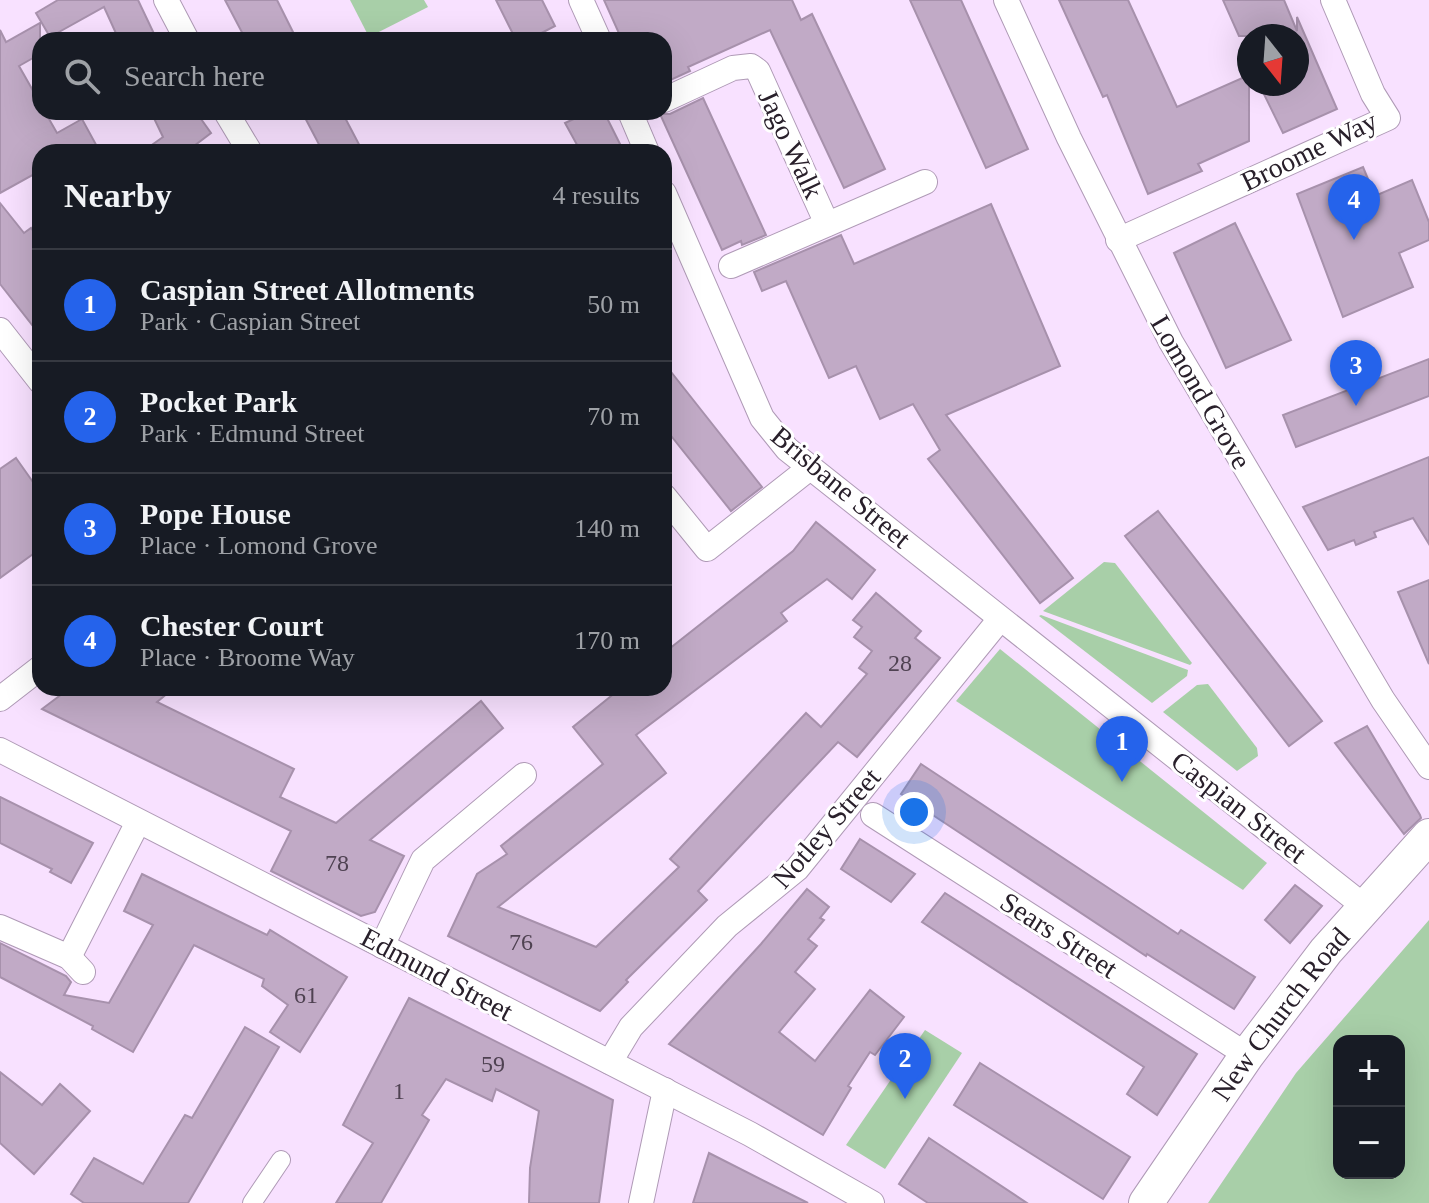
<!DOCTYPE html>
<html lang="en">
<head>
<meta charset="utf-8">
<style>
	:root { --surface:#171b24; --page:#20242c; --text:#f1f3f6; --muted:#9ea1a6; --line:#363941; --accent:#2563eb }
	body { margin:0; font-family:"Times New Roman",serif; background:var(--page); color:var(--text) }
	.controls { position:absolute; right:24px; bottom:24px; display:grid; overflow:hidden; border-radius:16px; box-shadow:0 8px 32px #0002 }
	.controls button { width:72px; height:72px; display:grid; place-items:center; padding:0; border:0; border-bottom:2px solid var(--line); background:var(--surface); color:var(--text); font:40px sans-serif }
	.compass { position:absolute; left:1237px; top:24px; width:72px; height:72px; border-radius:50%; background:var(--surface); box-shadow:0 8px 32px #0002; rotate:163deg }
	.you { position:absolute; left:914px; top:812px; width:28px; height:28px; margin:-20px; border:6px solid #fff; border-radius:50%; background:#1a73e8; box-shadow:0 0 0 12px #1a73e833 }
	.badge { display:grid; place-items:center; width:52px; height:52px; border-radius:50%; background:var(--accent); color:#fff; font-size:26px; font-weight:700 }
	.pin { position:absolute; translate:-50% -66px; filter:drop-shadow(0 2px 4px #0008) }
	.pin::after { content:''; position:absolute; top:42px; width:28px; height:24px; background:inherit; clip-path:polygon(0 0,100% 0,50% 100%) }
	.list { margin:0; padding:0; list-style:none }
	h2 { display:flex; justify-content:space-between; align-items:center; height:104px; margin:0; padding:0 32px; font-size:34px }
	h2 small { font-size:26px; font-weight:400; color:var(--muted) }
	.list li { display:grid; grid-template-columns:52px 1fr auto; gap:24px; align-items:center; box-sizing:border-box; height:112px; padding:0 32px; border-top:2px solid var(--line) }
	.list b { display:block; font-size:30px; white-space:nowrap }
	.list p { margin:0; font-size:26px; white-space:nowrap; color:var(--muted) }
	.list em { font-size:26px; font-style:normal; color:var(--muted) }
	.icon { flex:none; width:44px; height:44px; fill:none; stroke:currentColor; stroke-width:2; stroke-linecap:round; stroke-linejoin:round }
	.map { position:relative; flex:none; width:1429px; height:1203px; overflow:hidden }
	.search { position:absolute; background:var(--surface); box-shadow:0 8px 32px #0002; left:32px; top:32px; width:640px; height:88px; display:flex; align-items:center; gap:20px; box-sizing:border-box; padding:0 28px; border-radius:24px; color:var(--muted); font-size:30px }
	.panel { position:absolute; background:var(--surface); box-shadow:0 8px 32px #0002; left:32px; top:144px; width:640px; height:552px; border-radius:24px }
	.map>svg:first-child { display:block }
</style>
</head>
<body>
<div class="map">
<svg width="1429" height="1203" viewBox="0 0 1429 1203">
	<rect width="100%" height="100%" fill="#f8e1ff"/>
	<g fill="#a8cfa8" fill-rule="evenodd">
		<polygon points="350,0 424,0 428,7 369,37"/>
		<polygon points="1104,562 1115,563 1192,663 1190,665 1043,611"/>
		<polygon points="1041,615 1188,670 1187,676 1152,703 1039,616"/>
		<polygon points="1000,649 1267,863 1243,890 956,701"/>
		<polygon points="1208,684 1257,748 1258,756 1237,771 1163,712 1197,685"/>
		<path d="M1429,920V1203H1208L1296,1073ZM1399,1041V1173H1339V1041Z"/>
		<polygon points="925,1030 962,1053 885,1169 846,1145"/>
	</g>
	<g fill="#c1aac6" stroke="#a791ac" stroke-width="2">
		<polygon points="58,0 138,0 157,40 119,40 104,7 50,37 36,13"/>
		<polygon points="225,0 277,0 297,40 246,40"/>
		<polygon points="496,0 542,0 555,26 528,40 516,40"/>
		<polygon points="604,0 792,0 801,20 812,14 885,169 844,188 770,30 688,67 690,71 664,83 664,40 622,40"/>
		<polygon points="910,0 961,0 1028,149 986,168"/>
		<polygon points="1059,0 1128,0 1177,107 1249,75 1249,141 1198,164 1202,171 1148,194 1107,95 1103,97"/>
		<polygon points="1223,0 1284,0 1297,31 1297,17 1337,109 1283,133 1259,84 1297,84 1297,36 1239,36"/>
		<polygon points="40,23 40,54 19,66 40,103 40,112 45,112 57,133 82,119 100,152 40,152 40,171 0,193 0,30 6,42"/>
		<polygon points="703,98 766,235 742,245 741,241 722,250 660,114 670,114"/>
		<polygon points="151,112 196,112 211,133 186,152 142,152 163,137"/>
		<polygon points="302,112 342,112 363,152 323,152"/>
		<polygon points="589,112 604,112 624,152 581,152 565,123"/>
		<polygon points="1363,167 1375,196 1412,180 1429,222 1429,240 1399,253 1413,287 1343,317 1297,194"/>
		<polygon points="0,203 24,233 31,228 40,240 40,335 0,284"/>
		<polygon points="991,204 1060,366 946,415 1073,578 1040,603 928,459 940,450 913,404 880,419 856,366 829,378 786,281 762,291 754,272 841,235 854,264"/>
		<polygon points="1235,223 1291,340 1226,368 1174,253"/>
		<polygon points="1429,359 1429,396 1296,447 1283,415"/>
		<polygon points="664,363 762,487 731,511 664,427"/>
		<polygon points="1429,457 1429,544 1413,518 1374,532 1376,537 1356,545 1354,540 1328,550 1303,507"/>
		<polygon points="16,458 40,492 40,549 0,578 0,469"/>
		<polygon points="1158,511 1322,721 1289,746 1125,536"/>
		<polygon points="816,522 875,570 852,599 827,579 781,613 787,621 636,735 666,773 498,907 596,947 679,867 670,859 806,713 821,727 867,674 859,668 872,651 854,637 862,627 853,620 876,593 921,631 915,638 940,658 857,757 838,742 698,891 707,900 626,980 628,982 600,1011 448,936 477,874 507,854 501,846 603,764 573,727 621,688 664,688 664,653 793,551"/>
		<polygon points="1429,580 1429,664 1398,592"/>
		<polygon points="70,688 174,688 157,702 294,769 280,797 336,823 481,701 503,728 370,840 404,856 375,912 361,916 271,871 291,831 42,709"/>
		<polygon points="1367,726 1420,815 1421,818 1404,834 1335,743"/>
		<polygon points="921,764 1178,934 1181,930 1255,977 1234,1009 1147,954 1146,956 901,794"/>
		<polygon points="0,797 93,843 71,883 50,872 52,869 0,843"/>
		<polygon points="860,839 915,874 891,902 841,869"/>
		<polygon points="142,874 267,935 270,930 347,977 300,1052 270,1032 288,1005 262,986 264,979 194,945 133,1052 92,1029 93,1026 0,977 0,943 66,976 71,982 64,995 109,1003 153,925 124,911"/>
		<polygon points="1295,885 1322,906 1290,943 1265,920"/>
		<polygon points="807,889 829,907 820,918 824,920 808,939 817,946 795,972 815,989 779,1032 815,1061 870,990 904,1017 875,1055 870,1052 848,1086 851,1088 823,1135 669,1044 761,944"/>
		<polygon points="945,893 1197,1054 1157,1115 1127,1094 1144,1067 922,922"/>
		<polygon points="409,998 613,1100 599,1203 529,1203 530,1168 539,1111 496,1089 492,1101 446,1079 422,1115 429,1120 381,1203 336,1203 373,1143 343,1125"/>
		<polygon points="245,1027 279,1047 188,1203 84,1203 71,1194 94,1158 143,1184 185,1115 192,1118"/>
		<polygon points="980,1063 1130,1157 1103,1199 954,1105"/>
		<polygon points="0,1072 42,1105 60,1084 90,1111 34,1174 0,1143"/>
		<polygon points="929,1138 941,1146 1027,1203 928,1203 899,1184"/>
		<polygon points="709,1153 808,1203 693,1203"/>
	</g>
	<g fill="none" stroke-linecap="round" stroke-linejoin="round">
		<g stroke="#af9ab6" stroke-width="20">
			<polyline id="pedestrian" points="252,1203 281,1160"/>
		</g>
		<g stroke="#af9ab6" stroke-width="26">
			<g id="minor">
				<polyline points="166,0 187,40"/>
				<polyline points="581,0 599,40"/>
				<polyline points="1006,0 1069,138 1171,342 1383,700 1429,767"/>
				<polyline points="664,100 733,68 751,66 758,71 827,224"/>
				<polyline points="226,112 250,152"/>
				<polyline points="630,112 647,152"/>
				<polyline points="664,193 762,418 787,449 1365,907"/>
				<polyline points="1118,240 1388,118 1373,94 1333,0"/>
				<polyline points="731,266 925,182"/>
				<polyline points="0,330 40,381"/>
				<polyline points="664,496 707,549 811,467"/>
				<polyline points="0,699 40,668"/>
				<polyline points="0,750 750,1134 872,1203"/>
				<polyline points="873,815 1247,1055"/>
				<polyline points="0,927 69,957 83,972"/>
				<polyline points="382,946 423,860 524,775"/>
				<polyline points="69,957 138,822"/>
				<polyline points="610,1062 631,1027 727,926 797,869 1000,619"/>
				<polyline points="641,1203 665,1090"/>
			</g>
		</g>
		<g stroke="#af9ab6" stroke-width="36">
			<g id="secondary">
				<path id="s1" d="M1146,1203L1247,1055L1326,951L1429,836"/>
			</g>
		</g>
		<use href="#pedestrian" stroke="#fff" stroke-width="18"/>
		<use href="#minor" stroke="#fff" stroke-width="24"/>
		<use href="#secondary" stroke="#fff" stroke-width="34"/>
	</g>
	<g text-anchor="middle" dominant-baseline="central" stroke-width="6" stroke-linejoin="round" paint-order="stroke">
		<g font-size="24" fill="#4f4252">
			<text x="900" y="663">28</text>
			<text x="337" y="863">78</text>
			<text x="521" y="942">76</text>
			<text x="306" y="995">61</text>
			<text x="493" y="1064">59</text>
			<text x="399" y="1091">1</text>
		</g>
		<g font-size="28" fill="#29202b" stroke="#fff">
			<text transform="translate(791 144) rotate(65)">Jago Walk</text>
			<text transform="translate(1309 151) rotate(-26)">Broome Way</text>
			<text transform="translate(1201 392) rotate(60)">Lomond Grove</text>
			<text transform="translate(841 487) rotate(40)">Brisbane Street</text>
			<text transform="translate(1239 807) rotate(38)">Caspian Street</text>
			<text transform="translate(826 828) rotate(-49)">Notley Street</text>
			<text transform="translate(1059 935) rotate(33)">Sears Street</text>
			<text transform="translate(437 974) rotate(28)">Edmund Street</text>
			<text stroke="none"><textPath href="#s1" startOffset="232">New Church Road</textPath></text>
		</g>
	</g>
</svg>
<div class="controls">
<button>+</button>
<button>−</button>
</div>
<svg class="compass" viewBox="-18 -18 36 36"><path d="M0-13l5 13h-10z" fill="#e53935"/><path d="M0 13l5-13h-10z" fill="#9ea1a6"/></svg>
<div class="you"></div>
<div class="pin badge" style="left:1122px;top:782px">1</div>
<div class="pin badge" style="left:905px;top:1099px">2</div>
<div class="pin badge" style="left:1356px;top:406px">3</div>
<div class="pin badge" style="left:1354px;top:240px">4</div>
<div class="search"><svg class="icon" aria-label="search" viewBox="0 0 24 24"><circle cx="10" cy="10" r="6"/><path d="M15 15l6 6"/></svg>Search here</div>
<section class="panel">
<h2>Nearby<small>4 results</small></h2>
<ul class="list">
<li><span class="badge">1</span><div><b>Caspian Street Allotments</b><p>Park · Caspian Street</p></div><em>50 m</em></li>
<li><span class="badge">2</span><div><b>Pocket Park</b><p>Park · Edmund Street</p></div><em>70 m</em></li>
<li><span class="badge">3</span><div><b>Pope House</b><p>Place · Lomond Grove</p></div><em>140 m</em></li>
<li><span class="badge">4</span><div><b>Chester Court</b><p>Place · Broome Way</p></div><em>170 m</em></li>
</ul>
</section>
</div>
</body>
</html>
